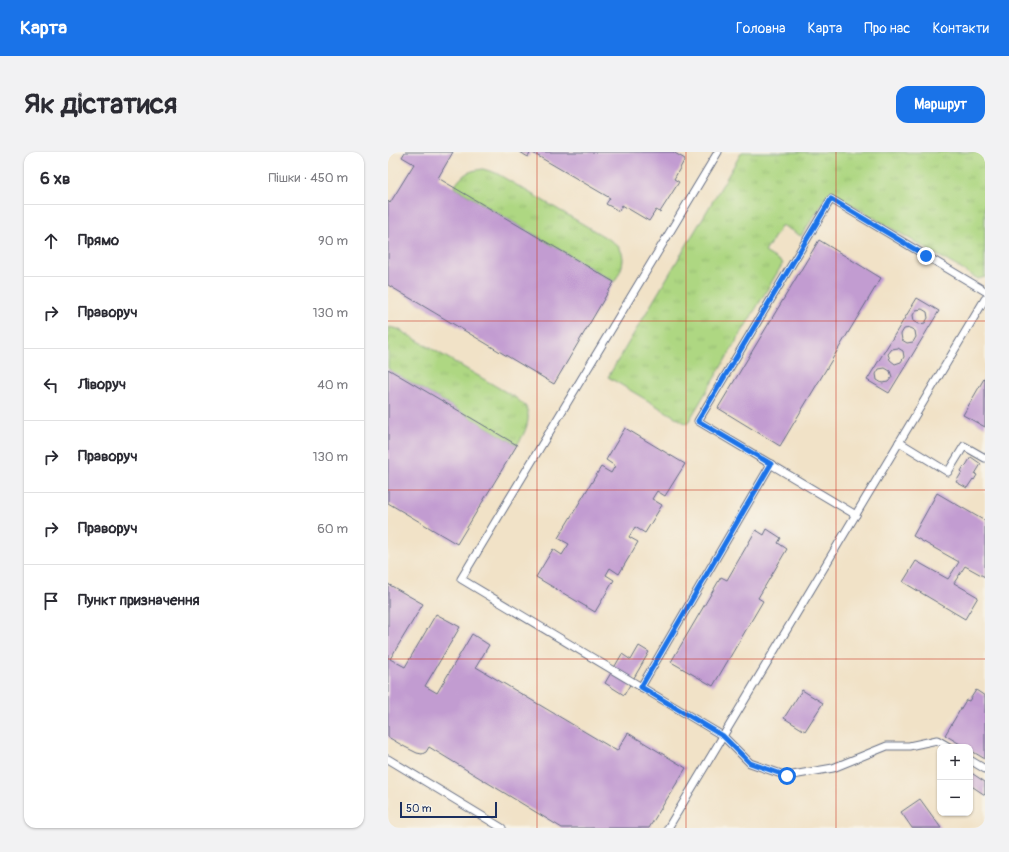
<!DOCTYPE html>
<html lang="uk">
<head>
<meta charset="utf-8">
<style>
	:root { --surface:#fff; --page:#f2f2f3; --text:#2b2b33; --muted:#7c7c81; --line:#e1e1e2; --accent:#1a73e8 }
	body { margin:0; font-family:Pangolin,sans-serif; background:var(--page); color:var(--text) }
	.controls { position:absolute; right:12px; bottom:12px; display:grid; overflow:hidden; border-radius:8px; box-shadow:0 1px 3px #0004 }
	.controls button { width:36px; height:36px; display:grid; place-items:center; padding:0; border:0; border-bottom:1px solid var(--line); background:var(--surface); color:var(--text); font:20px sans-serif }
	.scale { position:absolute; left:12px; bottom:10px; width:97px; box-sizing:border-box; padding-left:4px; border:2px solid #1b2f5e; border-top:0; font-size:11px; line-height:14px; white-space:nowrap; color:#1b2f5e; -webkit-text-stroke:3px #f7f3e8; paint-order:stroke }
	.stop { position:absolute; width:12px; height:12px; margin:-9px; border:3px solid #1a73e8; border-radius:50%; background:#fff }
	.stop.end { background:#1a73e8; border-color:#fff; box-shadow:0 1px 4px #0008 }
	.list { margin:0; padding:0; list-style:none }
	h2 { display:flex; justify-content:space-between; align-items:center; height:52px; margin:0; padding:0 16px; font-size:17px }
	h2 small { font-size:13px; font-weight:400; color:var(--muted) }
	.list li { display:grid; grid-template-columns:26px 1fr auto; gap:12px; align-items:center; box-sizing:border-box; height:72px; padding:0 16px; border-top:1px solid var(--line) }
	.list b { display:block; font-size:15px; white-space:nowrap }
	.list em { font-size:13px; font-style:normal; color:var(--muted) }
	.icon { flex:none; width:22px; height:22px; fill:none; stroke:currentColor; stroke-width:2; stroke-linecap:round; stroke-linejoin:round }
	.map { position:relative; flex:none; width:597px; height:676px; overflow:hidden; border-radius:12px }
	header { display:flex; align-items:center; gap:24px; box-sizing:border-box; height:56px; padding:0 20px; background:var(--accent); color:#fff }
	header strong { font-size:19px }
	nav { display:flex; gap:22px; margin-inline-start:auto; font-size:14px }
	.intro { display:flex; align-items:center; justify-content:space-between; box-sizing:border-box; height:96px; padding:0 24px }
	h1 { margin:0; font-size:28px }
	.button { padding:10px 18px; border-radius:12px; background:var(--accent); color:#fff; font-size:14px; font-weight:700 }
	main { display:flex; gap:24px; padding:0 24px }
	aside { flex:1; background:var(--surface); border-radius:12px; box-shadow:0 1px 3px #0004 }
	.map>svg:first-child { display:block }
</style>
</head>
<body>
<header>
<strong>Карта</strong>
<nav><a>Головна</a><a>Карта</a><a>Про нас</a><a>Контакти</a></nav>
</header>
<div class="intro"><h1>Як дістатися</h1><a class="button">Маршрут</a></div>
<main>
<aside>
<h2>6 хв<small>Пішки · 450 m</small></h2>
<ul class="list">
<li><svg class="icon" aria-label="ahead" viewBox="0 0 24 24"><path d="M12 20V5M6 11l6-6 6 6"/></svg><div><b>Прямо</b></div><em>90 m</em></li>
<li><svg class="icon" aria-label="right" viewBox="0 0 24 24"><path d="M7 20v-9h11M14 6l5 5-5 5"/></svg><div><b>Праворуч</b></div><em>130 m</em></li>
<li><svg class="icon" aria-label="left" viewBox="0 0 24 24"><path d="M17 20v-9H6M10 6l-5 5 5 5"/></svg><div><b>Ліворуч</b></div><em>40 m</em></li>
<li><svg class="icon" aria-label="right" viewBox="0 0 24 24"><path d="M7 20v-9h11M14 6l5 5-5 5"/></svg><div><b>Праворуч</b></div><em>130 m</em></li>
<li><svg class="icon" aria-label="right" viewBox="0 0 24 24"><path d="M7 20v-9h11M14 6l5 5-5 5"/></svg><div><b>Праворуч</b></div><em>60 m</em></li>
<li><svg class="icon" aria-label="arrive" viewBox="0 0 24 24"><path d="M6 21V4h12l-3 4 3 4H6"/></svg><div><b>Пункт призначення</b></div></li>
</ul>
</aside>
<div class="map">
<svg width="597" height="676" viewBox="0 0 597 676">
	<defs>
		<pattern id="grass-tufts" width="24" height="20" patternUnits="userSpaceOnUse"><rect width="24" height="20" fill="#aed782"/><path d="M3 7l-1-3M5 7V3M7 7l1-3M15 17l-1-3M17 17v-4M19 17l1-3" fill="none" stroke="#95b973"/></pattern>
	</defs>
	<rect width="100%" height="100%" fill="#f7f3e8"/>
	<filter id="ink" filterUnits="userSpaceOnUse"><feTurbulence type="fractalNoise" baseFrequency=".025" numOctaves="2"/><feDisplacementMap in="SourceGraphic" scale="8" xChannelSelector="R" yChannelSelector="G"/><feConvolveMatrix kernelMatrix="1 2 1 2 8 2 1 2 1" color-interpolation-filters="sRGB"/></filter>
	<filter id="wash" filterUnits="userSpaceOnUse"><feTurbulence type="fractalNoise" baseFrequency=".012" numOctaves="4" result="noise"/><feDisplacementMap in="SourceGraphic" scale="16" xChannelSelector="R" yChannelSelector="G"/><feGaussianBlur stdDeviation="0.9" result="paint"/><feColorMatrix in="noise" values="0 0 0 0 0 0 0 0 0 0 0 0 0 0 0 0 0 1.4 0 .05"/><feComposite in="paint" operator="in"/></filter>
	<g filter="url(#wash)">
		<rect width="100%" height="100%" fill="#f1e2c7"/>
		<g fill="url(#grass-tufts)" stroke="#648370">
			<polygon points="354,0 597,0 597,125 590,127 442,40 413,84 394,73 377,100 395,111 299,272 220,225"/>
			<path d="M95,17L108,21L222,88C225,90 230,93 232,97C239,108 232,121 226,130L66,35C75,22 79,19 95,17Z"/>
			<path d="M0,175L10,177L128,246C131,249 136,252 138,255C144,268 136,283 129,293L0,217Z"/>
		</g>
		<g id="blocks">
			<g fill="#c29cd1" fill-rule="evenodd">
				<polygon points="17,0 65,0 50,26 226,130 166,232 0,133 0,49 2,51 26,12 14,5"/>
				<polygon points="132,0 285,0 297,7 286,27 291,30 272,60 268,58 261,69 234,53 231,59 218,52 222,46 143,0 140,5"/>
				<polygon points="431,88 493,126 392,294 330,256"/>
				<path d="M529,146L551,159L501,241L479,228ZM534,157L539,160L540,166L537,171L531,172L526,169L525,163L528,158ZM522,176L527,179L528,185L525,190L519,191L514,188L513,182L516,177ZM510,196L515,199L516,205L513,210L507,212L502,208L500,202L504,197ZM497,216L502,219L504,225L500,230L494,231L489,228L488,222L491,217Z"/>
				<polygon points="0,217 129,293 69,392 0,351"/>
				<polygon points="597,225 597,275 575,263"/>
				<polygon points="237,276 297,312 277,344 269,339 264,347 274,353 257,381 247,375 241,385 250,390 231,422 222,416 218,423 226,428 207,460 148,425 165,397 174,403 181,392 170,386 213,315 223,321 227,314 218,308"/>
				<polygon points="583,305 593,312 587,322 589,323 586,328 585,327 579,336 568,330 574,320 573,319 576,314 577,315"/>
				<polygon points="549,341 597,369 597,425 577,414 566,431 590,445 577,467 515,430 528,409 560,427 571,410 525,384"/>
				<polygon points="379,377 393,386 390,391 399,397 370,446 375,449 325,534 283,510 333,425 339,428 368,378 376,383"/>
				<polygon points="0,432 35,452 2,507 17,515 48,462 72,475 37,534 49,541 84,482 101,493 88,515 229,599 240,581 298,616 261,676 174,676 41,595 38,600 34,602 29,601 17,595 0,585"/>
				<polygon points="251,494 261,500 236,543 217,531 234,502 243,508"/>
				<polygon points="414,538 435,551 417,579 396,566"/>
				<polygon points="588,538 597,544 597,607 582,598 582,595 577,595 557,583 578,548 581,549"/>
				<polygon points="582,620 597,630 597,643 582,633"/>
				<polygon points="532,647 553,676 524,676 513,660"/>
			</g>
		</g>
	</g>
	<g filter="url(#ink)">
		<use href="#blocks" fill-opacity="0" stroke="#666e83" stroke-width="1"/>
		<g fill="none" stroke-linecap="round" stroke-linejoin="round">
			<g stroke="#666e83" stroke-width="9">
				<g id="service">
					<polyline points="330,0 73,427 335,584 362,611 399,624 445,616 499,594 521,594 549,588 561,595"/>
					<polyline points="511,290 560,320 576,294 597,306"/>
					<polyline points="468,363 310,269 443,47 597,139"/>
					<polyline points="253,535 383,312"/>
					<polyline points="0,607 114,676"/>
					<polyline points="582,608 597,617"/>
					<polyline points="280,676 597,147"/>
				</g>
			</g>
			<use href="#service" stroke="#fff" stroke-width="7"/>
		</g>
	</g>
	<g fill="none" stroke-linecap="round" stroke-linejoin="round" filter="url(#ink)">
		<polyline stroke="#1a73e8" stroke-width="5" points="399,624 362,611 335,584 253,535 383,312 310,269 443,47 538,104"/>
	</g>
	<path fill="none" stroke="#c8321e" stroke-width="1" stroke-opacity="0.55" d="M149,0V676M298,0V676M448,0V676M0,169H597M0,338H597M0,507H597"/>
</svg>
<div class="controls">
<button>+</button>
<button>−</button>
</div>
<div class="scale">50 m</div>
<div class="stop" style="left:399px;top:624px"></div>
<div class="stop end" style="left:538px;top:104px"></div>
</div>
</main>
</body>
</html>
